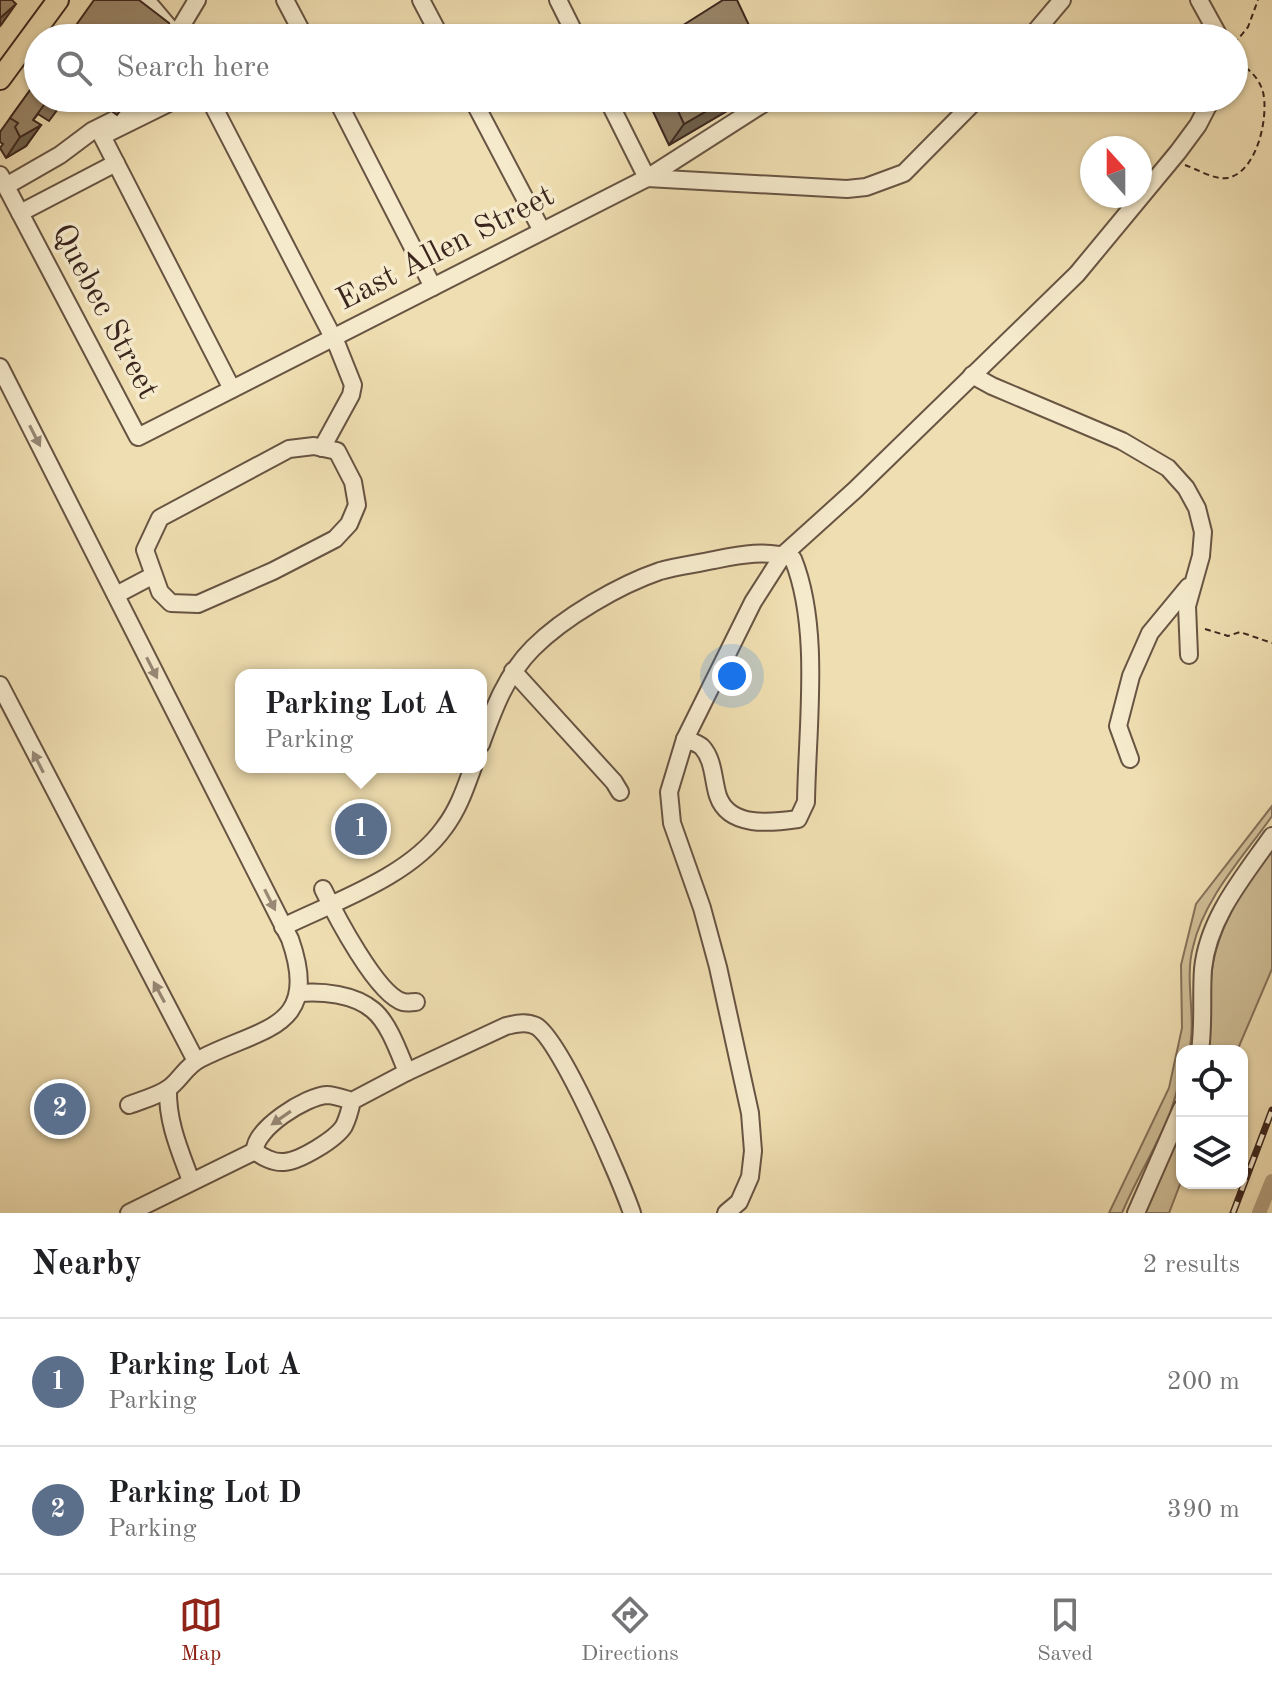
<!DOCTYPE html>
<html lang="en">
<head>
<meta charset="utf-8">
<style>
	:root { --surface:#fff; --page:#f6f6f6; --text:#202124; --muted:#757577; --line:#e0e0e0; --accent:#8f2418 }
	body { margin:0; font-family:"Old Standard TT",serif; background:var(--page); color:var(--text) }
	.controls { position:absolute; right:24px; bottom:24px; display:grid; overflow:hidden; border-radius:16px; box-shadow:0 2px 6px #0004 }
	.controls button { width:72px; height:72px; display:grid; place-items:center; padding:0; border:0; border-bottom:2px solid var(--line); background:var(--surface); color:var(--text); font:40px sans-serif }
	.compass { position:absolute; left:1080px; top:136px; width:72px; height:72px; border-radius:50%; background:var(--surface); box-shadow:0 2px 6px #0004; rotate:339deg }
	.you { position:absolute; left:732px; top:676px; width:28px; height:28px; margin:-20px; border:6px solid #fff; border-radius:50%; background:#1a73e8; box-shadow:0 0 0 12px #1a73e833 }
	.badge { display:grid; place-items:center; width:52px; height:52px; border-radius:50%; background:var(--accent); color:#fff; font-size:26px; font-weight:700 }
	.pin { position:absolute; translate:-50% -50%; border:4px solid #fff; box-shadow:0 2px 8px #0006 }
	.popup { position:absolute; left:235px; top:669px; width:252px; height:104px; box-sizing:border-box; display:grid; place-content:center; border-radius:16px; background:var(--surface); filter:drop-shadow(0 2px 6px #0005); font-size:26px; white-space:nowrap; color:var(--muted) }
	.popup b { font-size:30px; color:var(--text) }
	.popup::after { content:''; position:absolute; left:50%; top:100%; margin-left:-16px; border:16px solid transparent; border-top-color:var(--surface) }
	.list { margin:0; padding:0; list-style:none }
	h2 { display:flex; justify-content:space-between; align-items:center; height:104px; margin:0; padding:0 32px; font-size:34px }
	h2 small { font-size:26px; font-weight:400; color:var(--muted) }
	.list li { display:grid; grid-template-columns:52px 1fr auto; gap:24px; align-items:center; box-sizing:border-box; height:128px; padding:0 32px; border-top:2px solid var(--line) }
	.list b { display:block; font-size:30px; white-space:nowrap }
	.list p { margin:0; font-size:26px; white-space:nowrap; color:var(--muted) }
	.list em { font-size:26px; font-style:normal; color:var(--muted) }
	.icon { flex:none; width:44px; height:44px; fill:none; stroke:currentColor; stroke-width:2; stroke-linecap:round; stroke-linejoin:round }
	.map { position:relative; flex:none; width:1272px; height:1213px; overflow:hidden }
	.search { position:absolute; background:var(--surface); box-shadow:0 2px 6px #0004; left:24px; right:24px; top:24px; height:88px; display:flex; align-items:center; gap:20px; box-sizing:border-box; padding:0 28px; border-radius:44px; color:var(--muted); font-size:30px }
	.sheet { height:360px; background:var(--surface) }
	nav { display:flex; justify-content:space-around; align-items:center; box-sizing:border-box; height:112px; border-top:2px solid var(--line); background:var(--surface); font-size:22px; color:var(--muted) }
	nav a { display:grid; justify-items:center; gap:4px }
	nav .on { color:var(--accent) }
	.map>svg:first-child { display:block }
</style>
</head>
<body>
<div class="map">
<svg width="1272" height="1213" viewBox="0 0 1272 1213">
	<rect width="100%" height="100%" fill="#efdeb1"/>
	<filter id="stains"><feTurbulence type="fractalNoise" baseFrequency=".0025" numOctaves="4"/><feColorMatrix values="0 0 0 0 .2 0 0 0 0 .09 0 0 0 0 .02 0 0 0 .5 -.17"/></filter>
	<radialGradient id="worn" r=".72"><stop offset=".6" stop-color="#630" stop-opacity="0"/><stop offset="1" stop-color="#630" stop-opacity=".3"/></radialGradient>
	<g fill="#d0bf98" stroke="#86725b" stroke-width="2">
		<path d="M1272,806V816C1244,856 1204,898 1193,947C1184,981 1197,1017 1189,1051H1182C1182,1114 1145,1157 1122,1213H1109L1169,1088L1182,1028L1181,965L1196,904Z"/>
		<path d="M1272,846V969L1237,1051H1205C1212,1022 1208,992 1213,963C1221,919 1248,883 1272,846Z"/>
		<polygon points="1182,1122 1182,1179 1169,1213 1144,1213"/>
	</g>
	<g fill="none" stroke-linecap="round" stroke-linejoin="round">
		<polyline stroke="#b29f7f" stroke-width="14" points="1259,1213 1272,1181"/>
		<g stroke="#685443" stroke-width="20">
			<g id="minor">
				<polyline points="146,0 178,38"/>
				<polyline points="285,0 305,38"/>
				<polyline points="421,0 441,38"/>
				<polyline points="558,0 577,38"/>
				<polyline points="1199,0 1220,38"/>
				<polyline points="176,35 197,0"/>
				<polyline points="1030,38 1062,0"/>
				<polyline points="179,98 102,136 232,389"/>
				<polyline points="209,98 337,345 353,385 351,395 322,448"/>
				<polyline points="336,98 433,287"/>
				<polyline points="472,98 542,231"/>
				<polyline points="607,98 647,178 847,189 866,187 904,173 978,98"/>
				<polyline points="0,175 138,437 647,178 772,98"/>
				<polyline points="6,186 60,155 92,131 126,114 143,98"/>
				<polyline points="20,213 116,163"/>
				<path d="M0,367L290,939C322,1030 261,1027 200,1059C186,1066 181,1079 169,1088C158,1096 142,1100 129,1105"/>
				<polyline points="972,375 992,386 1122,441 1168,468 1186,488 1197,508 1203,532 1201,556 1187,606 1189,655"/>
				<polygon points="314,446 337,451 353,482 357,505 349,524 335,539 273,571 198,604 171,603 160,592 145,550 160,518 289,449"/>
				<polyline points="116,595 152,576"/>
				<polyline points="513,671 614,782 620,792"/>
				<polyline points="0,685 196,1061"/>
				<path d="M481,744C494,708 506,675 533,648C564,617 619,585 660,571C677,566 696,564 714,560C739,555 768,549 793,559C821,628 807,727 806,802L798,819C771,823 729,828 718,796C713,781 714,760 702,747C698,743 690,741 685,739"/>
				<polyline points="1130,759 1118,726 1131,676 1150,633 1188,587"/>
				<path d="M323,889C335,914 377,995 403,1002C407,1003 412,1002 416,1002"/>
				<path d="M283,927C336,901 409,877 444,828C458,810 465,789 473,767"/>
				<path d="M299,993C322,991 354,994 373,1010C389,1023 399,1053 407,1072"/>
				<path d="M1200,1051C1204,1024 1201,996 1203,969C1208,918 1244,876 1272,836"/>
				<path d="M168,1089C167,1122 180,1151 191,1181"/>
				<path d="M352,1101C350,1110 348,1118 344,1126C336,1139 300,1161 284,1162C274,1163 262,1157 255,1151C254,1129 306,1096 327,1095C334,1095 345,1099 352,1101L407,1072L506,1026C516,1024 526,1021 536,1026C561,1040 621,1181 632,1213"/>
				<polyline points="129,1213 255,1151"/>
				<polyline points="726,1213 739,1202 750,1177 753,1151 750,1113 718,967 702,908 672,823 669,792 685,739 753,602 783,555 855,490 1077,274 1178,152 1198,125 1212,98"/>
				<polyline points="1136,1213 1182,1108"/>
			</g>
		</g>
		<g stroke="#3b261e" stroke-width="24">
			<polyline id="major" points="0,79 58,0"/>
		</g>
		<g stroke="#3b261e" stroke-width="2" stroke-dasharray="6 4" stroke-linecap="butt">
			<polyline points="1234,44 1248,27 1258,0"/>
			<path d="M1185,165C1197,169 1214,180 1227,178C1257,173 1269,117 1263,92C1259,77 1247,67 1234,60"/>
			<polyline points="1205,629 1228,636 1240,632 1272,643"/>
		</g>
		<use href="#minor" stroke="#f5eacc" stroke-width="16"/>
		<use href="#major" stroke="#efdeb1" stroke-width="20"/>
		<g stroke="#3b261e" stroke-width="7">
			<polyline id="rail" points="1233,1213 1272,1110"/>
		</g>
		<use href="#rail" stroke="#f5eacc" stroke-width="4" stroke-dasharray="12" stroke-linecap="butt"/>
	</g>
	<g fill="#84735b" stroke="#3b261e" stroke-width="2">
		<polygon points="38,79 38,98 66,98 49,121 38,114 33,120 41,125 26,146 6,158 0,148 3,144 0,142 0,132"/>
		<polygon points="76,98 91,98 85,105"/>
		<polygon points="93,98 130,98 117,115"/>
		<polygon points="652,98 749,98 669,145 649,103"/>
	</g>
	<g fill="#6b5e4a" stroke="#3b261e" stroke-width="2">
		<polygon points="16,4 1,25 0,26 0,18"/>
		<polygon points="729,98 749,98 669,145 684,124"/>
		<polygon points="41,125 26,146 6,158 20,137"/>
	</g>
	<g fill="#99866a" stroke="#3b261e" stroke-width="2">
		<polygon points="0,0 12,0 16,4 0,18"/>
		<polygon points="94,0 139,0 169,23 172,38 67,38"/>
		<polygon points="723,0 737,0 755,38 671,38 669,34"/>
		<polygon points="38,79 38,98 49,98 33,120 41,125 20,137 15,127 18,123 10,118"/>
		<polygon points="672,98 729,98 684,124"/>
	</g>
	<defs><path id="oneway-solid" d="M-6-.8H1V-3.2L6.5 0L1 3.2V.8H-6Z" transform="scale(2)"/></defs>
	<g fill="#988875">
		<use href="#oneway-solid" transform="translate(35 436) rotate(63)"/>
		<use href="#oneway-solid" transform="translate(152 668) rotate(63)"/>
		<use href="#oneway-solid" transform="translate(38 762) rotate(-117)"/>
		<use href="#oneway-solid" transform="translate(270 900) rotate(63)"/>
		<use href="#oneway-solid" transform="translate(159 992) rotate(-118)"/>
		<use href="#oneway-solid" transform="translate(281 1118) rotate(145)"/>
	</g>
	<g text-anchor="middle" dominant-baseline="central" stroke-width="7" stroke-linejoin="round" paint-order="stroke">
		<g font-size="32" fill="#3b261e" stroke="#f5eacc">
			<text transform="translate(446 249) rotate(-27)">East Allen Street</text>
			<text transform="translate(104 312) rotate(62)">Quebec Street</text>
		</g>
	</g>
	<rect width="100%" height="100%" filter="url(#stains)"/>
	<rect width="100%" height="100%" fill="url(#worn)"/>
</svg>
<div class="controls">
<button><svg class="icon" aria-label="locate" viewBox="0 0 24 24"><circle cx="12" cy="12" r="6"/><path d="M12 2v4M12 18v4M2 12h4M18 12h4"/></svg></button>
<button><svg class="icon" aria-label="layers" viewBox="0 0 24 24"><path d="M12 4l9 5-9 5-9-5zM3 14l9 5 9-5"/></svg></button>
</div>
<svg class="compass" viewBox="-18 -18 36 36"><path d="M0-13l5 13h-10z" fill="#e53935"/><path d="M0 13l5-13h-10z" fill="#757577"/></svg>
<div class="you"></div>
<div class="pin badge" style="left:361px;top:829px;background:#5c6f8a">1</div>
<div class="popup"><b>Parking Lot A</b>Parking</div>
<div class="pin badge" style="left:60px;top:1109px;background:#5c6f8a">2</div>
<div class="search"><svg class="icon" aria-label="search" viewBox="0 0 24 24"><circle cx="10" cy="10" r="6"/><path d="M15 15l6 6"/></svg>Search here</div>
</div>
<section class="sheet">
<h2>Nearby<small>2 results</small></h2>
<ul class="list">
<li><span class="badge" style="background:#5c6f8a">1</span><div><b>Parking Lot A</b><p>Parking</p></div><em>200 m</em></li>
<li><span class="badge" style="background:#5c6f8a">2</span><div><b>Parking Lot D</b><p>Parking</p></div><em>390 m</em></li>
</ul>
</section>
<nav>
<a class="on"><svg class="icon" aria-label="map" viewBox="0 0 24 24"><path d="M3 6l6-2 6 2 6-2v14l-6 2-6-2-6 2zM9 4v14M15 6v14"/></svg>Map</a>
<a><svg class="icon" aria-label="directions" viewBox="0 0 24 24"><path d="M12 3l9 9-9 9-9-9zM9 14v-3h6M13 9l2 2-2 2"/></svg>Directions</a>
<a><svg class="icon" aria-label="saved" viewBox="0 0 24 24"><path d="M7 4h10v16l-5-4-5 4z"/></svg>Saved</a>
</nav>
</body>
</html>
